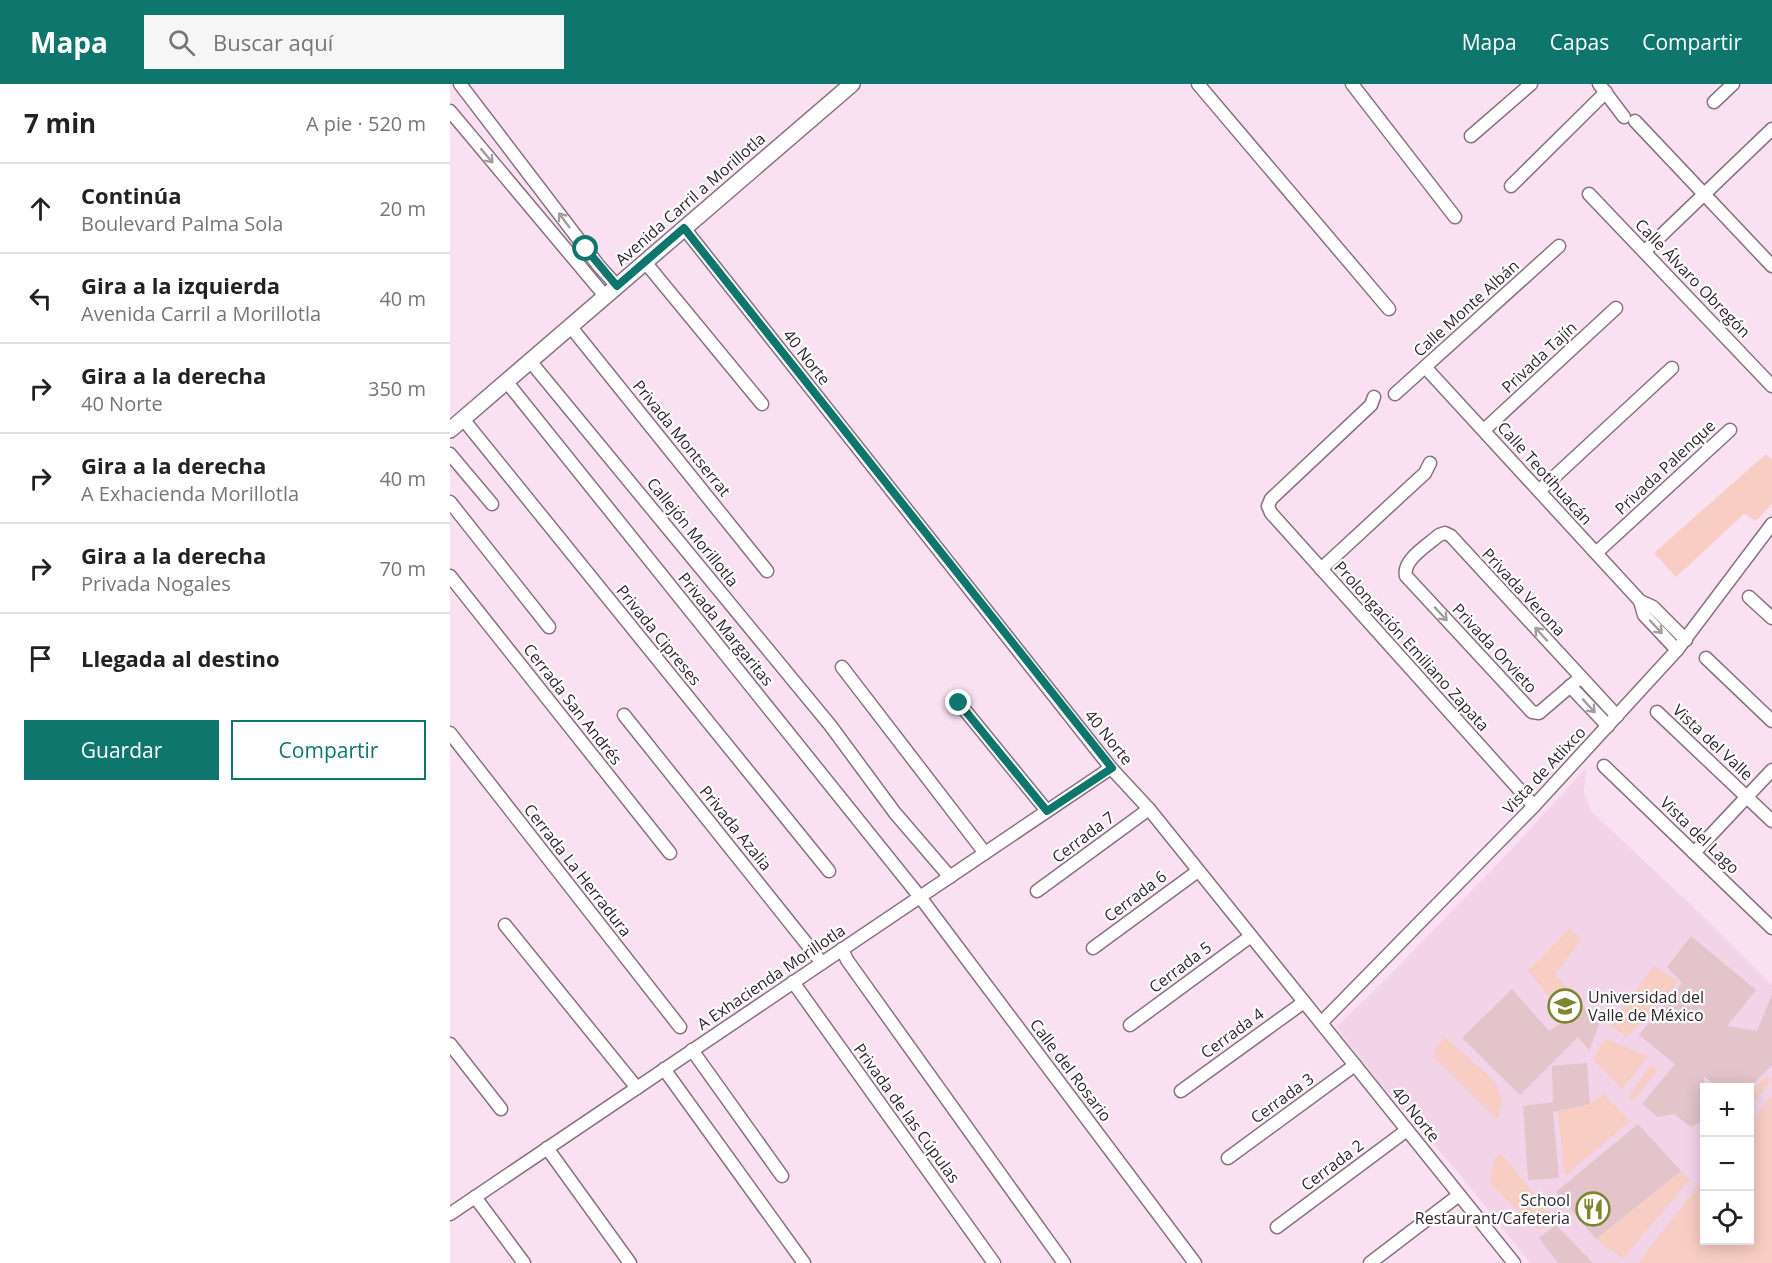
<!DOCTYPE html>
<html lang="es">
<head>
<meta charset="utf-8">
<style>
	:root { --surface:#fff; --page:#f6f6f6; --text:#222; --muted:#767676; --line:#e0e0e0; --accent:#0f766e }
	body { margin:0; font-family:"Open Sans",sans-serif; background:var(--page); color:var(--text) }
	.controls { position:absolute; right:18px; bottom:18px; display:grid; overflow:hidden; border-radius:0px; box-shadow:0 3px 15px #0003 }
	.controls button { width:54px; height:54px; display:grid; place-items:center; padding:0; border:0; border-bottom:2px solid var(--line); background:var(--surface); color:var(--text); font:30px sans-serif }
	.stop { position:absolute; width:18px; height:18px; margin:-14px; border:4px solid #0f766e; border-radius:50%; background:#fff }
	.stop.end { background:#0f766e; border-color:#fff; box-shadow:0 2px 6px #0008 }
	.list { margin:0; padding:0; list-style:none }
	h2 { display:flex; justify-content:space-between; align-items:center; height:78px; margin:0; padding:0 24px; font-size:26px }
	h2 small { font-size:20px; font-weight:400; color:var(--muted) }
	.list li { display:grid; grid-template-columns:39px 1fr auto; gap:18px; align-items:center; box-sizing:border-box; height:90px; padding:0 24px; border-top:2px solid var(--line) }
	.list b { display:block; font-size:22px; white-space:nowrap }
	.list p { margin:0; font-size:20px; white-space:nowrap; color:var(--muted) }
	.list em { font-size:20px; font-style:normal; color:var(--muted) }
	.actions { display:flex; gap:12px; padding:18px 24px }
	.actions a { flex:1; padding:14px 0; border:2px solid var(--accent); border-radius:0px; text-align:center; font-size:21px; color:var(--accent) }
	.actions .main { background:var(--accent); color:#fff }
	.icon { flex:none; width:33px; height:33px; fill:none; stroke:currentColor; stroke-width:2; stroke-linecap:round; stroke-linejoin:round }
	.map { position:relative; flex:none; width:1322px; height:1179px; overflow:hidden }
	header { display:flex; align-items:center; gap:36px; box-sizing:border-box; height:84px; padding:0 30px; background:var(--accent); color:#fff }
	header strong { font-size:28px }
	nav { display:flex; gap:33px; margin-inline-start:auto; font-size:21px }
	.search { width:420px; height:54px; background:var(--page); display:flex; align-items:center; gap:15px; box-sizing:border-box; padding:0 21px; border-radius:0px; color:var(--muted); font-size:22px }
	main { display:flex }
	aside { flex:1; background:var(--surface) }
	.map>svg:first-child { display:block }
</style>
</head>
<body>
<header>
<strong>Mapa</strong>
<div class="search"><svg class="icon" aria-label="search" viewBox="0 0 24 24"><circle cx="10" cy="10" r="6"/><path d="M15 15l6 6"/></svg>Buscar aquí</div>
<nav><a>Mapa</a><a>Capas</a><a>Compartir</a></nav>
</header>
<main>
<aside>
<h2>7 min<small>A pie · 520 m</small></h2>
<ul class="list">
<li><svg class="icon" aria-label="ahead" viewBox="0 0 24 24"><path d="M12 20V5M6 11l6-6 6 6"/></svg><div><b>Continúa</b><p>Boulevard Palma Sola</p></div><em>20 m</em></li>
<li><svg class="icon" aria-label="left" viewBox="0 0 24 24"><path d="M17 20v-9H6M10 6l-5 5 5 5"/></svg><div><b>Gira a la izquierda</b><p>Avenida Carril a Morillotla</p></div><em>40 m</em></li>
<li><svg class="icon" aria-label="right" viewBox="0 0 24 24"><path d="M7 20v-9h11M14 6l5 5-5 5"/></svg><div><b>Gira a la derecha</b><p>40 Norte</p></div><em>350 m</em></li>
<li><svg class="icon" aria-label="right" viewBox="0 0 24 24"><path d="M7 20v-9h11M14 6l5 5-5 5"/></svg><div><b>Gira a la derecha</b><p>A Exhacienda Morillotla</p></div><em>40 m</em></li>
<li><svg class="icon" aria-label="right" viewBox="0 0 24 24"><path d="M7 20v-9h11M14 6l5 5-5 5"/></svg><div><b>Gira a la derecha</b><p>Privada Nogales</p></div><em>70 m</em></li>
<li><svg class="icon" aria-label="arrive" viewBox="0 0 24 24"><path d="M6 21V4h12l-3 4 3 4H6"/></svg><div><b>Llegada al destino</b></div></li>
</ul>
<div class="actions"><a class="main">Guardar</a><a>Compartir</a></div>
</aside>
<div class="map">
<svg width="1322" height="1179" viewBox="0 0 1322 1179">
	<rect width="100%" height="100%" fill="#fae1f2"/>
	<path fill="#f2d3e8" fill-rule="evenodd" d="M1136,684L1134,709L1141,727L1258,837L1322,901V1179H1080L1008,1088L925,994L886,943L934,897L1061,766ZM1254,1004H1300V1156H1254Z"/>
	<g fill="#f8cdc4">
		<polygon points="1316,370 1322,376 1322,420 1306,437 1294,430 1226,493 1204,469"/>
		<polygon points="1119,845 1132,855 1105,890 1127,917 1113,929 1078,887"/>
		<polygon points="1204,882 1229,897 1177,953 1160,941"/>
		<polygon points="995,953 1044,996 1052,1014 1048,1036 984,973 985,963"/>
		<polygon points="1155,955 1198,972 1172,1005 1143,975"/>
		<polygon points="1201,981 1207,986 1184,1016 1178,1013"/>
		<polygon points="1316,992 1322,997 1300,1023 1300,1009"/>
		<polygon points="1154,1010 1180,1037 1115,1092 1108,1027 1140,1020"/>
		<polygon points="1322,1011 1322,1179 1192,1179 1189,1177 1254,1095 1254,1156 1300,1156 1300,1038"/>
		<polygon points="1051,1069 1105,1136 1089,1146 1040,1100 1044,1076"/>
		<polygon points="1231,1087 1240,1096 1173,1174 1146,1155"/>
	</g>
	<g fill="#e2c4ca">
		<polygon points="1241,852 1306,906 1277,942 1307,947 1322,910 1322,981 1299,1004 1269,1004 1254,992 1254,1036 1241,1043 1224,1030 1208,1033 1192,1020 1225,980 1189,951 1232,899 1217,883"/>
		<polygon points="1062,905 1099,947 1134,923 1149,941 1139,966 1128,953 1070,1011 1012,954"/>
		<polygon points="1137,979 1140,1020 1103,1028 1109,1094 1078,1096 1073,1022 1103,1018 1102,982"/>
		<polygon points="1188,1040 1231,1087 1146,1155 1106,1108"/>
		<polygon points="1106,1141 1143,1179 1108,1179 1089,1154"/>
	</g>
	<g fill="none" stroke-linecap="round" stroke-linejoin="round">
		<g stroke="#887281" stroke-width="15">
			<g id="minor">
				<polyline points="10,0 149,182 167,202"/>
				<polyline points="748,0 939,225"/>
				<polyline points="902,0 1005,133"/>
				<polyline points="1149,0 1174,33"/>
				<polyline points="1264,18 1283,0"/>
				<polyline points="0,27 155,212"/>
				<polyline points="1185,37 1322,182"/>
				<polyline points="1021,52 1081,0"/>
				<polyline points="1061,102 1156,8"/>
				<polyline points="1139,110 1322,302"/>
				<polyline points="234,144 661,684 699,725 1064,1179"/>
				<polyline points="1195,167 1322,45"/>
				<polyline points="195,178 312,320"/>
				<polyline points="120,242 317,487"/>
				<polyline points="80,277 380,641 445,729 500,793"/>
				<polyline points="975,283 1190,517 1203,523 1236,556"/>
				<polyline points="56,297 470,813 745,1179"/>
				<polyline points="945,310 1109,162"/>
				<polyline points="924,313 921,321 821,415 818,422 821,429 1084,722"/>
				<polyline points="13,335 379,787"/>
				<polyline points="1034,346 1166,224"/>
				<polyline points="0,370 42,420"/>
				<polyline points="1089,407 1222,284"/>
				<polyline points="0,418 99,543"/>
				<polyline points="1146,469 1280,346"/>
				<polyline points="871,485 975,389 980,379"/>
				<polyline points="0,492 220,769"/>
				<polyline points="1299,513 1322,534"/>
				<polyline points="1190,517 1194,531 1227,566"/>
				<polyline points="1256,574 1322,637"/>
				<polyline points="392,583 535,769"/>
				<path d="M1131,593L1089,629L1082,628L956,492C952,476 978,461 989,451L995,449L1001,452L1167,632"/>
				<polyline points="1120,602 1158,642"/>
				<polyline points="509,619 597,727"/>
				<polyline points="1207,628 1322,737"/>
				<polyline points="174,631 372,879"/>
				<polyline points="0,649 230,943"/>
				<polyline points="1154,682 1322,844"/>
				<polyline points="1244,769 1322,686"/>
				<polyline points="587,807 699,725"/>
				<polyline points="55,841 187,1004"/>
				<polyline points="643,864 748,787"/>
				<polyline points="392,865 397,876 614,1179"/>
				<polyline points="343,898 544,1179"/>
				<polyline points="871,939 1084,722 1227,566 1322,440"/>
				<polyline points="680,941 801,852"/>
				<polyline points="0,960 51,1025"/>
				<polyline points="242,966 332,1092"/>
				<polyline points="214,985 354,1179"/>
				<polyline points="731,1007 854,918"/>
				<polyline points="97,1064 180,1179"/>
				<polyline points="778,1074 905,981"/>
				<polyline points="25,1113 74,1179"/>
				<polyline points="0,1130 661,684"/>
				<polyline points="827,1143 957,1046"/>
				<polyline points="920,1179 1009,1111"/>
			</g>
		</g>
		<g stroke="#887281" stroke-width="18">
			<polyline id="tertiary" points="0,346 402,0"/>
		</g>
		<use href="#minor" stroke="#fff" stroke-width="12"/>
		<use href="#tertiary" stroke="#fff" stroke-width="15"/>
	</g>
	<defs><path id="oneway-shaft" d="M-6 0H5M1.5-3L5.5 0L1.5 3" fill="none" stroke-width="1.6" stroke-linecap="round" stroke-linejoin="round" transform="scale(1.5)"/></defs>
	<g stroke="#a29ea0">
		<use href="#oneway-shaft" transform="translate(37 72) rotate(50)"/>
		<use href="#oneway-shaft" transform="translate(114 136) rotate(-127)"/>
		<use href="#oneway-shaft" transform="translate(991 530) rotate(47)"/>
		<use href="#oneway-shaft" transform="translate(1206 543) rotate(47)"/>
		<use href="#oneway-shaft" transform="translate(1091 550) rotate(-133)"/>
		<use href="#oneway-shaft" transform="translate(1139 622) rotate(47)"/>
	</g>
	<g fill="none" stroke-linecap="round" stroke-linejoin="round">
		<polyline stroke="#0f766e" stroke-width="8" points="136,165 167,202 234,144 662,684 597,727 509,619"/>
	</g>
	<defs>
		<g id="university-ring" transform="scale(1.725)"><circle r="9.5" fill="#fff" stroke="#7e8531" stroke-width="1.5"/><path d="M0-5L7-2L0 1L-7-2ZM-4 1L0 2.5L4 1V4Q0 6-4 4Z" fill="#7e8531"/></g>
		<g id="restaurant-ring" transform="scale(1.725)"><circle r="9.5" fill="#fff" stroke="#7e8531" stroke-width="1.5"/><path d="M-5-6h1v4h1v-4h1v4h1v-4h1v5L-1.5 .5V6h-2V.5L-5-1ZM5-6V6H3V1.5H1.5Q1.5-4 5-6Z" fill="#7e8531"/></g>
	</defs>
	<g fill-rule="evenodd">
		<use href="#university-ring" x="1115" y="922"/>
		<use href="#restaurant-ring" x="1143" y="1125"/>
	</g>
	<g text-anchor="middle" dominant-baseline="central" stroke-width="4.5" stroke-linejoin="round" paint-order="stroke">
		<g font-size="16" fill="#30272d" stroke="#fff">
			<text transform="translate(240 115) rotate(-41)">Avenida Carril a Morillotla</text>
			<text transform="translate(1243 194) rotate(46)">Calle Álvaro Obregón</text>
			<text transform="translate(1016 224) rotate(-42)">Calle Monte Albán</text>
			<text transform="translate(357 273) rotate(52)">40 Norte</text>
			<text transform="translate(1089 273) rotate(-43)">Privada Tajín</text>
			<text transform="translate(232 354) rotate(51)">Privada Montserrat</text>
			<text transform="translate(1215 383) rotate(-43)">Privada Palenque</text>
			<text transform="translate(1095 389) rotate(48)">Calle Teotihuacán</text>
			<text transform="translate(243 448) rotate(51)">Callejón Morillotla</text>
			<text transform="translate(1074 508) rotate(47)">Privada Verona</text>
			<text transform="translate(276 545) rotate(51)">Privada Margaritas</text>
			<text transform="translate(209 551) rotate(51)">Privada Cipreses</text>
			<text transform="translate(962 562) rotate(48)">Prolongación Emiliano Zapata</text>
			<text transform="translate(1045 564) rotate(47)">Privada Orvieto</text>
			<text transform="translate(123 620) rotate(52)">Cerrada San Andrés</text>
			<text transform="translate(659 653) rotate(51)">40 Norte</text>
			<text transform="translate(1263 658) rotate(43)">Vista del Valle</text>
			<text transform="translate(1094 686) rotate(-47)">Vista de Atlixco</text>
			<text transform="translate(286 744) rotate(51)">Privada Azalia</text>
			<text transform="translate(1250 751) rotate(44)">Vista del Lago</text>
			<text transform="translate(633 753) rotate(-37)">Cerrada 7</text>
			<text transform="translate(128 786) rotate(52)">Cerrada La Herradura</text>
			<text transform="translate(685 812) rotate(-37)">Cerrada 6</text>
			<text transform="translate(730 883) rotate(-37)">Cerrada 5</text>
			<text transform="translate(321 893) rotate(-34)">A Exhacienda Morillotla</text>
			<text transform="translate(782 949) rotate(-36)">Cerrada 4</text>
			<text transform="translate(621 986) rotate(53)">Calle del Rosario</text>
			<text transform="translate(832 1014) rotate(-36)">Cerrada 3</text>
			<text transform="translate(457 1029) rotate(54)">Privada de las Cúpulas</text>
			<text transform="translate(966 1030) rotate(51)">40 Norte</text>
			<text transform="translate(882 1081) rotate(-37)">Cerrada 2</text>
		</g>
		<g font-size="16" fill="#30272d" stroke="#fff" text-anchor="start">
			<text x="1138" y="913">Universidad del<tspan x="1138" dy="18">Valle de México</tspan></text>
			<text x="1120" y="1116" text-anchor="end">School<tspan x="1120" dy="18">Restaurant/Cafeteria</tspan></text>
		</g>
	</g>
</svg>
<div class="controls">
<button>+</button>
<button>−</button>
<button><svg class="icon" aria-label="locate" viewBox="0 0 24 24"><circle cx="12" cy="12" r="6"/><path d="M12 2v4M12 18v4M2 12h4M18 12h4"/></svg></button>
</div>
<div class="stop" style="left:136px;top:165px"></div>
<div class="stop end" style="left:509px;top:619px"></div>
</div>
</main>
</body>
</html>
